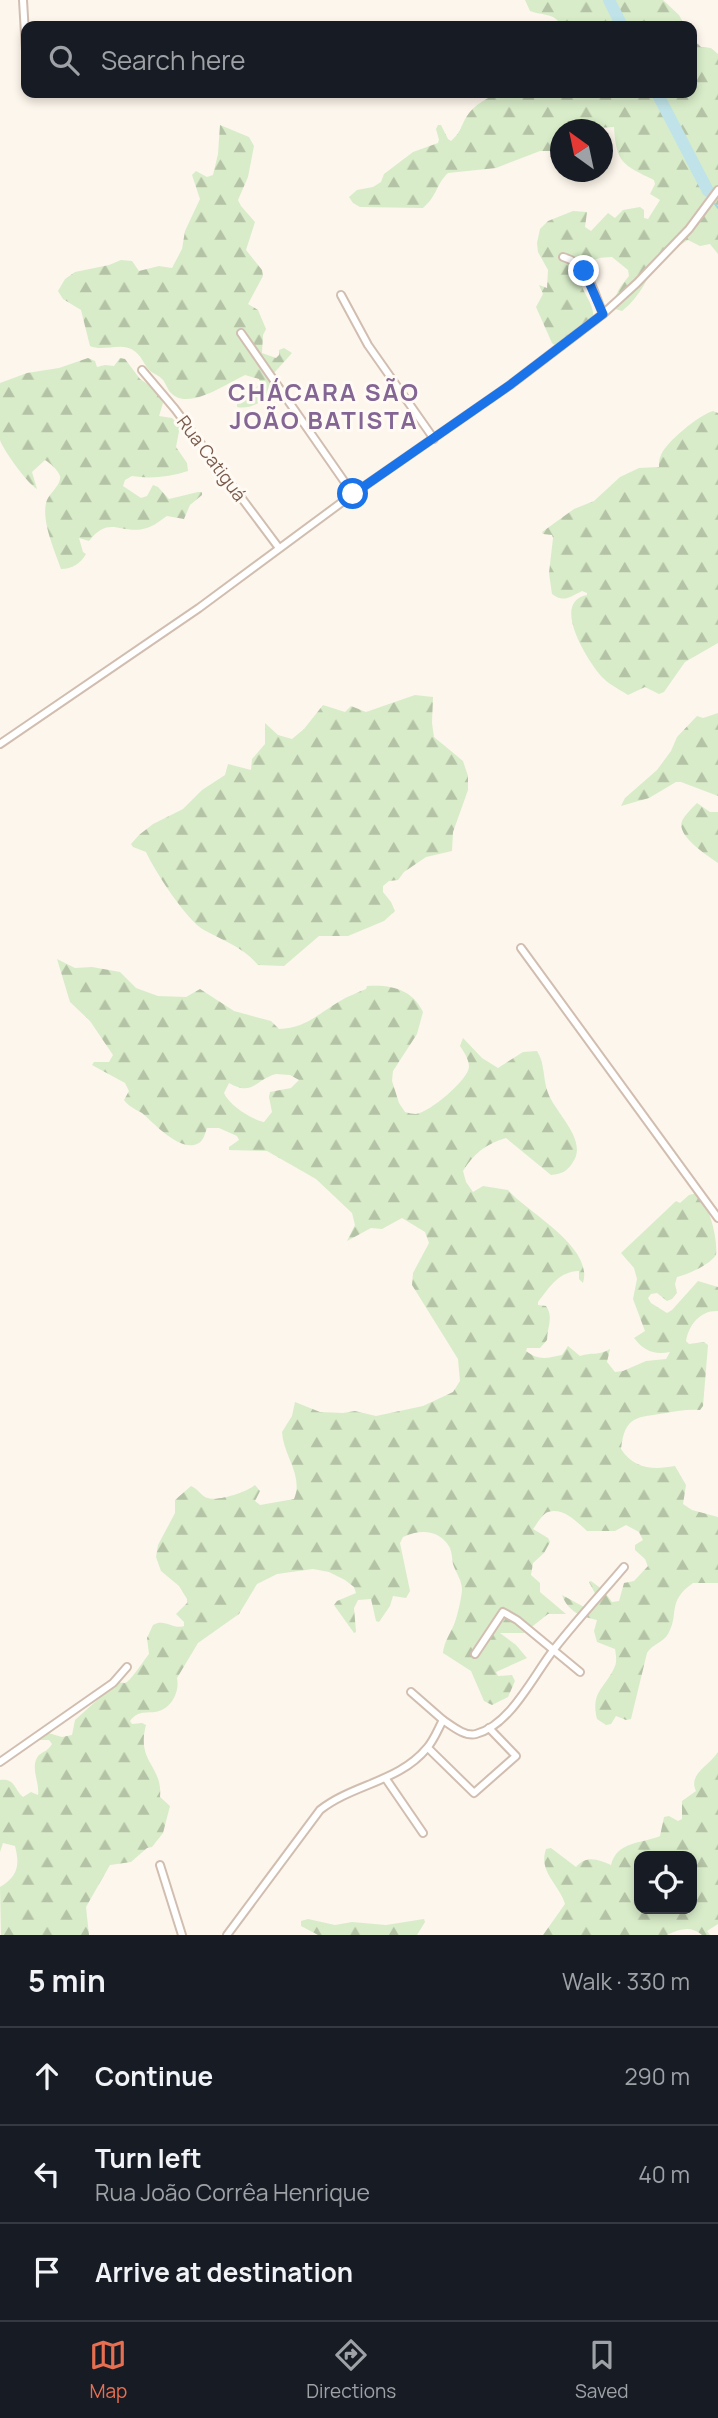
<!DOCTYPE html>
<html lang="en">
<head>
<meta charset="utf-8">
<style>
	:root { --surface:#171b24; --page:#20242c; --text:#f1f3f6; --muted:#9ea1a6; --line:#363941; --accent:#e76f51 }
	body { margin:0; font-family:Manrope,sans-serif; background:var(--page); color:var(--text) }
	.controls { position:absolute; right:21px; bottom:21px; display:grid; overflow:hidden; border-radius:14px; box-shadow:0 4px 10px #0003 }
	.controls button { width:63px; height:63px; display:grid; place-items:center; padding:0; border:0; border-bottom:2px solid var(--line); background:var(--surface); color:var(--text); font:35px sans-serif }
	.compass { position:absolute; left:550px; top:119px; width:63px; height:63px; border-radius:50%; background:var(--surface); box-shadow:0 4px 10px #0003; rotate:327deg }
	.stop { position:absolute; width:21px; height:21px; margin:-16px; border:5px solid #1a73e8; border-radius:50%; background:#fff }
	.stop.end { background:#1a73e8; border-color:#fff; box-shadow:0 2px 7px #0008 }
	.list { margin:0; padding:0; list-style:none }
	h2 { display:flex; justify-content:space-between; align-items:center; height:91px; margin:0; padding:0 28px; font-size:30px }
	h2 small { font-size:23px; font-weight:400; color:var(--muted) }
	.list li { display:grid; grid-template-columns:46px 1fr auto; gap:21px; align-items:center; box-sizing:border-box; height:98px; padding:0 28px; border-top:2px solid var(--line) }
	.list b { display:block; font-size:26px; white-space:nowrap }
	.list p { margin:0; font-size:23px; white-space:nowrap; color:var(--muted) }
	.list em { font-size:23px; font-style:normal; color:var(--muted) }
	.icon { flex:none; width:38px; height:38px; fill:none; stroke:currentColor; stroke-width:2; stroke-linecap:round; stroke-linejoin:round }
	.map { position:relative; flex:none; width:718px; height:1935px; overflow:hidden }
	.search { position:absolute; background:var(--surface); box-shadow:0 4px 10px #0003; left:21px; right:21px; top:21px; height:77px; display:flex; align-items:center; gap:18px; box-sizing:border-box; padding:0 24px; border-radius:14px; color:var(--muted); font-size:26px }
	.sheet { height:385px; background:var(--surface) }
	nav { display:flex; justify-content:space-around; align-items:center; box-sizing:border-box; height:98px; border-top:2px solid var(--line); background:var(--surface); font-size:19px; color:var(--muted) }
	nav a { display:grid; justify-items:center; gap:4px }
	nav .on { color:var(--accent) }
	.map>svg:first-child { display:block }
</style>
</head>
<body>
<div class="map">
<svg width="718" height="1935" viewBox="0 0 718 1935">
	<defs>
		<pattern id="forest-firs" width="22" height="20" patternUnits="userSpaceOnUse" patternTransform="scale(1.75)"><rect width="22" height="20" fill="#d8ecc9"/><path d="M5 1l3.5 6h-7zM16 11l3.5 6h-7z" fill="#b4c2a5"/></pattern>
	</defs>
	<rect width="100%" height="100%" fill="#fdf6ec"/>
	<g fill="url(#forest-firs)" fill-rule="evenodd">
		<path d="M525,0H663L679,15L685,26H561C555,12 542,16 530,11Z"/>
		<path d="M692,42H696L701,47L711,48L718,54V254L710,244L700,246L688,240L680,245L669,244L667,251L658,254C650,276 640,297 622,311L615,309C613,295 620,287 629,276L628,270L612,257C601,258 595,257 587,265C568,284 597,299 593,320C591,335 572,341 563,351L552,343L536,307L543,294L539,285L547,288L548,270L538,252L537,243L540,229L548,221L573,211L587,212L585,227L591,231L608,213L615,218L623,210L640,207L644,210V218L648,219L660,200L650,194L655,184L654,180C623,165 616,163 614,127L560,130V151H540L496,168L448,173C436,184 438,195 423,208L360,207L353,203L349,197L357,190L373,187L381,182L384,174L413,152L438,143L439,140L436,129L438,125H441L448,139L451,141C462,131 460,127 467,116C473,106 489,96 500,93H692Z"/>
		<path d="M220,125L249,137L254,146L248,177L238,200L241,206L255,222L246,250L262,270L263,276L248,304L258,310L266,329L263,335L262,353L276,358L279,355V350L284,348L292,353L274,373L285,395C268,392 256,411 237,407V403L256,388L260,382L259,379L245,375C226,384 188,411 171,393C167,389 166,383 162,379C159,375 153,374 149,370C143,363 142,356 133,350C121,342 103,352 90,346L81,310L63,299L58,291L65,279L75,272L109,265L121,260L132,261L139,271L159,266L172,268L182,249L185,231L200,199L192,175L196,171L207,177L213,175L218,154Z"/>
		<path d="M88,358L95,361L97,367L105,365L114,366L120,358L125,359L140,379L157,390L163,403L159,416L172,418L180,426L176,447L187,463L188,471C170,477 150,479 132,476L125,480L123,486L141,498L147,496L153,485L158,487L169,499L198,492H202V495L190,505L184,519L167,516C161,520 154,526 147,528C121,536 110,514 89,541L79,538L83,552L86,554C81,563 72,569 61,569C55,551 40,519 47,500C50,493 62,484 60,476C58,470 50,463 45,460L32,472L37,489C28,484 3,450 0,440C0,430 0,396 0,383L27,373L59,368Z"/>
		<path d="M713,411L718,413V643L685,662L664,692L659,694L645,687L628,695C619,689 608,684 601,676C588,661 550,602 587,595V593L582,591C570,597 563,603 552,594L549,573L553,538L552,535L543,534L542,532L574,509L594,501L620,477L639,468L659,467C659,463 659,459 661,455C666,442 699,415 713,411Z"/>
		<path d="M415,695L433,697L432,723L434,737L463,761L468,776V790L453,832L452,851L426,857L404,872L398,880L389,881L383,886V892L391,902L395,911L384,921L348,936H319L284,966L258,965C243,947 224,941 204,930C187,921 154,870 146,852L133,847L131,844L139,835L153,824L183,809L202,790L225,775L228,764L251,770L252,759L265,744V723L278,735L292,739L304,729L323,705L345,712L351,706L366,712Z"/>
		<polygon points="718,713 718,796 681,782 676,782 649,798 621,806 625,798 657,770 671,751 677,737 697,716 703,718"/>
		<path d="M697,803L710,812H718V863C708,856 676,836 682,821C685,815 692,808 697,803Z"/>
		<path d="M57,959L75,968L92,967L120,972L136,988L158,996L186,997L200,989L234,1011L271,1021L279,1029C306,1028 318,1014 340,1001C348,996 357,993 366,989L367,986C392,984 413,990 423,1012L417,1034L393,1071L392,1081L399,1103L405,1112C409,1113 413,1114 416,1114C430,1112 468,1080 469,1067C469,1059 464,1052 460,1046L463,1038L482,1058L498,1068L523,1052L537,1051C545,1063 543,1080 548,1093C556,1114 588,1140 573,1162C567,1172 561,1174 551,1175L506,1138C487,1143 473,1154 463,1171L466,1182L473,1192L483,1186L508,1190C528,1213 594,1247 583,1283L579,1279V1271C559,1271 549,1288 538,1302V1305L546,1306C554,1317 547,1328 547,1340L540,1348H527L526,1351C539,1361 547,1358 562,1355L568,1346L580,1356C592,1352 598,1356 610,1349L607,1362L615,1372L623,1371L646,1361L666,1359L670,1352C654,1355 644,1351 634,1338L645,1331L633,1299L637,1279L634,1268L621,1253L676,1201L680,1203L689,1195L697,1193C709,1204 718,1238 716,1255C709,1265 689,1274 677,1277L675,1284L677,1293L672,1299L667,1301L657,1293L651,1294L648,1298L651,1303L667,1313L672,1310L698,1281L718,1287V1311C701,1310 689,1324 686,1341L689,1344L704,1342L708,1345L703,1406L700,1410C687,1409 678,1411 666,1413C638,1418 625,1414 621,1449C634,1469 653,1470 675,1466L686,1485L683,1504L692,1510L718,1517V1583H693C666,1602 680,1614 668,1634C663,1643 652,1644 647,1653L631,1719L626,1720L616,1716L611,1724L606,1725L597,1719C590,1691 606,1688 615,1666C617,1661 616,1655 615,1649L597,1642L594,1631L597,1620C581,1616 568,1612 562,1595L584,1607L592,1608L599,1601L589,1582L591,1581L603,1590L612,1602L619,1601L624,1583L634,1581L648,1566L645,1559L635,1550V1545L643,1540L639,1532L626,1525L615,1531H587C577,1522 563,1507 548,1512C542,1514 537,1524 533,1529L548,1538L550,1542L544,1553L533,1563L531,1575L540,1583V1592L566,1614H548L524,1633H500L516,1645L527,1658L496,1672L498,1676L512,1675L515,1681L508,1697L492,1705L484,1701L471,1671L443,1653C444,1641 451,1633 455,1622C458,1613 461,1600 462,1590C462,1580 456,1573 453,1564C452,1559 452,1553 450,1548C440,1529 420,1529 403,1537L400,1543L410,1591L406,1598L393,1596L390,1606L379,1622L376,1621L371,1599L358,1600L354,1608L356,1632L354,1633L334,1605L337,1601L356,1593L354,1587L345,1580L329,1572L313,1569L277,1574L257,1584L239,1614L198,1643L177,1678C180,1692 171,1710 155,1712C143,1713 138,1711 130,1721L132,1724L142,1723L146,1725C136,1763 163,1765 160,1797L170,1806L163,1833L152,1847L147,1848L131,1862L110,1865L86,1907L89,1935H1L0,1887C18,1876 20,1865 15,1846L3,1843L0,1852V1780C15,1778 14,1789 23,1797L31,1792L38,1795C40,1782 29,1766 39,1755C44,1751 48,1751 52,1744L49,1740H39L37,1738L45,1732L62,1737L72,1735L75,1720L105,1693L113,1682C117,1681 121,1683 125,1683C130,1682 144,1660 149,1654L147,1638L153,1625C165,1618 173,1630 184,1626V1622L176,1614L187,1603V1599L179,1586L161,1571L156,1557L158,1545L175,1513V1500L191,1486C198,1489 199,1493 205,1497C215,1503 247,1492 255,1485L260,1491L255,1501L260,1505L294,1499C304,1476 283,1455 282,1432L292,1416L295,1402L320,1412L343,1413L355,1411L376,1416L423,1406L453,1392L460,1381L458,1359L412,1285L413,1273L429,1243L425,1232L402,1218L382,1229L371,1228L347,1241L355,1225L352,1213L316,1179L267,1151L229,1150V1147L239,1140L237,1136L219,1128H207C205,1133 204,1140 199,1143C181,1154 154,1123 142,1113C135,1109 128,1106 124,1100L129,1091L125,1083L92,1065L94,1062H109L113,1055L90,1021L70,1002ZM276,1074L290,1075L299,1080L291,1088L270,1092L269,1097L272,1112L264,1122C251,1119 229,1105 224,1093L229,1083C253,1097 256,1079 276,1074Z"/>
		<path d="M718,1752V1924L707,1931L710,1935H702C691,1925 679,1929 667,1935H543L565,1904C559,1884 538,1872 546,1849L551,1848L576,1867C586,1855 598,1859 611,1865C617,1841 641,1844 660,1836L664,1817L669,1816L678,1821L682,1819V1801L696,1791C688,1774 708,1767 718,1752ZM639,1856H692V1909H639Z"/>
		<polygon points="308,1919 335,1925 352,1922 386,1925 424,1919 425,1922 417,1935 318,1935 301,1926 301,1921"/>
	</g>
	<g fill="none" stroke-linecap="round" stroke-linejoin="round">
		<polyline stroke="#a5d3da" stroke-width="2" points="715,204 718,208"/>
		<g stroke="#bfe3e8" stroke-width="12">
			<polyline points="609,0 622,26"/>
			<polyline points="657,93 708,191"/>
		</g>
		<g stroke="#d1beb0" stroke-width="10">
			<g id="street">
				<polyline points="23,0 26,51"/>
				<path d="M563,257C589,264 593,291 603,314"/>
				<polyline points="341,295 368,345 434,439"/>
				<polyline points="241,333 353,494"/>
				<polyline points="142,370 175,409 279,548"/>
				<polyline points="0,744 199,608 353,494 510,385 603,314 637,283 689,229 718,190"/>
				<polyline points="521,948 718,1218"/>
				<polyline points="475,1654 503,1612 517,1620 580,1672"/>
				<polyline points="411,1692 443,1720"/>
				<polyline points="428,1748 474,1793 516,1756 489,1728"/>
				<polyline points="0,1762 113,1683 127,1667"/>
				<polyline points="386,1779 423,1833"/>
				<polyline points="160,1865 182,1935"/>
				<path d="M227,1935L320,1810C353,1784 399,1782 427,1748C434,1740 438,1729 443,1720C452,1726 465,1737 476,1734C511,1725 534,1674 555,1648C577,1620 601,1594 624,1567"/>
			</g>
		</g>
		<use href="#street" stroke="#fff" stroke-width="6"/>
	</g>
	<g fill="none" stroke-linecap="round" stroke-linejoin="round">
		<polyline stroke="#1a73e8" stroke-width="9" points="353,494 510,385 603,314 584,271"/>
	</g>
	<g text-anchor="middle" dominant-baseline="central" stroke-width="6" stroke-linejoin="round" paint-order="stroke">
		<g font-size="18" fill="#7a5c4d" stroke="#fffaf3">
			<text transform="translate(212 458) rotate(53)">Rua Catiguá</text>
		</g>
		<g font-size="24" font-weight="bold" letter-spacing="2" fill="#846695" stroke="#fffaf3">
			<text x="324" y="391">CHÁCARA SÃO<tspan x="324" dy="28">JOÃO BATISTA</tspan></text>
		</g>
	</g>
</svg>
<div class="controls">
<button><svg class="icon" aria-label="locate" viewBox="0 0 24 24"><circle cx="12" cy="12" r="6"/><path d="M12 2v4M12 18v4M2 12h4M18 12h4"/></svg></button>
</div>
<svg class="compass" viewBox="-18 -18 36 36"><path d="M0-13l5 13h-10z" fill="#e53935"/><path d="M0 13l5-13h-10z" fill="#9ea1a6"/></svg>
<div class="stop" style="left:353px;top:494px"></div>
<div class="stop end" style="left:584px;top:271px"></div>
<div class="search"><svg class="icon" aria-label="search" viewBox="0 0 24 24"><circle cx="10" cy="10" r="6"/><path d="M15 15l6 6"/></svg>Search here</div>
</div>
<section class="sheet">
<h2>5 min<small>Walk · 330 m</small></h2>
<ul class="list">
<li><svg class="icon" aria-label="ahead" viewBox="0 0 24 24"><path d="M12 20V5M6 11l6-6 6 6"/></svg><div><b>Continue</b></div><em>290 m</em></li>
<li><svg class="icon" aria-label="left" viewBox="0 0 24 24"><path d="M17 20v-9H6M10 6l-5 5 5 5"/></svg><div><b>Turn left</b><p>Rua João Corrêa Henrique</p></div><em>40 m</em></li>
<li><svg class="icon" aria-label="arrive" viewBox="0 0 24 24"><path d="M6 21V4h12l-3 4 3 4H6"/></svg><div><b>Arrive at destination</b></div></li>
</ul>
</section>
<nav>
<a class="on"><svg class="icon" aria-label="map" viewBox="0 0 24 24"><path d="M3 6l6-2 6 2 6-2v14l-6 2-6-2-6 2zM9 4v14M15 6v14"/></svg>Map</a>
<a><svg class="icon" aria-label="directions" viewBox="0 0 24 24"><path d="M12 3l9 9-9 9-9-9zM9 14v-3h6M13 9l2 2-2 2"/></svg>Directions</a>
<a><svg class="icon" aria-label="saved" viewBox="0 0 24 24"><path d="M7 4h10v16l-5-4-5 4z"/></svg>Saved</a>
</nav>
</body>
</html>
